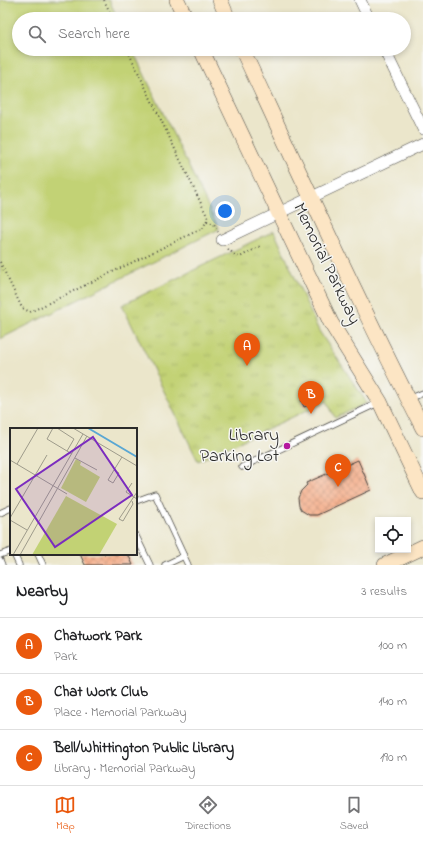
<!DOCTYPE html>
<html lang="en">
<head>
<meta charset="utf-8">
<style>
	:root { --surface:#fff; --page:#f6f6f6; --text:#202124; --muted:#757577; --line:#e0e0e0; --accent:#ea580c }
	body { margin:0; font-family:"Indie Flower",sans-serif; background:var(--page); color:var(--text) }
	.controls { position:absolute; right:12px; bottom:12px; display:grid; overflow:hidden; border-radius:0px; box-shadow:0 2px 6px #0003 }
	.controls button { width:36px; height:36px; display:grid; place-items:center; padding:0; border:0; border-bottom:1px solid var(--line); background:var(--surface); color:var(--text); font:20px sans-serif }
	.you { position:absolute; left:225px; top:211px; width:14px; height:14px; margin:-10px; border:3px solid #fff; border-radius:50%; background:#1a73e8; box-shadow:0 0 0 6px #1a73e833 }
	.badge { display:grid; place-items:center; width:26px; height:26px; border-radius:50%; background:var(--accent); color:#fff; font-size:13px; font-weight:700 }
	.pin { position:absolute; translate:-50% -33px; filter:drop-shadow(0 1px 2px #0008) }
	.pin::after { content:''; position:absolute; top:21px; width:14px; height:12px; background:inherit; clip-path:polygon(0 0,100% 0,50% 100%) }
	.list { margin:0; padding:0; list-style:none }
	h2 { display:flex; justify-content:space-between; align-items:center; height:52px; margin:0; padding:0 16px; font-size:17px }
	h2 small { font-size:13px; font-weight:400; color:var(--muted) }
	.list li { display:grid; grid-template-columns:26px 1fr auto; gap:12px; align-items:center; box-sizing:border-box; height:56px; padding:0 16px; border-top:1px solid var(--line) }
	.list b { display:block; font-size:15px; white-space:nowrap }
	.list p { margin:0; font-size:13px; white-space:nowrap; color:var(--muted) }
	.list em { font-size:13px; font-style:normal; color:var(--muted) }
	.icon { flex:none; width:22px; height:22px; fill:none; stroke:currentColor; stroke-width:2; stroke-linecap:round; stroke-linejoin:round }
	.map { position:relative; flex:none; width:423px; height:565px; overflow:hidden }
	.search { position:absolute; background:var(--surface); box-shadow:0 2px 6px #0003; left:12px; right:12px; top:12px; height:44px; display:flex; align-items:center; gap:10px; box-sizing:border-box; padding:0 14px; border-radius:22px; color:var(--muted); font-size:15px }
	.sheet { height:220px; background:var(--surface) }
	nav { display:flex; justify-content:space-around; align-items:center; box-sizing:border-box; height:56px; border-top:1px solid var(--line); background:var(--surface); font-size:11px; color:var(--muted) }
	nav a { display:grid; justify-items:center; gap:2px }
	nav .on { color:var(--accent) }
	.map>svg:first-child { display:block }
</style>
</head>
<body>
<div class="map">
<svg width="423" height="565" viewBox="0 0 423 565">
	<defs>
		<pattern id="park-tufts" width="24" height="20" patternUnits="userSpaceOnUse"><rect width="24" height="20" fill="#c2d274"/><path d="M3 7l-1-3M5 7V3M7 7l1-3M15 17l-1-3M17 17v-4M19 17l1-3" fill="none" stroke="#a7b465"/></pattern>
		<pattern id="building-cross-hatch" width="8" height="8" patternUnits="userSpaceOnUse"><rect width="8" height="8" fill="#f5a882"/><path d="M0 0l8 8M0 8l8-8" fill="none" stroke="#c7896b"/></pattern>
	</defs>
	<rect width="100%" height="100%" fill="#f6f6f2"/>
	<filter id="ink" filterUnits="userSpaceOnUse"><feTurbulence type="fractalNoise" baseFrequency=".025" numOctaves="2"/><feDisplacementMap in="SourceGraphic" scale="8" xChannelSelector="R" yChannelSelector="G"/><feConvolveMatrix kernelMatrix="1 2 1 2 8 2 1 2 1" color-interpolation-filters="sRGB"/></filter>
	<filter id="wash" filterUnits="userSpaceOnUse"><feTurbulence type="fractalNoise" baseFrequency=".012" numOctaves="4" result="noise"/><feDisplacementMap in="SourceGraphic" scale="16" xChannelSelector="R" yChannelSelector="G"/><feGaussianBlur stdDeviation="0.9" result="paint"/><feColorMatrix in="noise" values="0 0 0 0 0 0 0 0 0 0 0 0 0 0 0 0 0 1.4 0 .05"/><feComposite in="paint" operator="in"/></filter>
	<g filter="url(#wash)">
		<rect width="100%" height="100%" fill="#ebe6cb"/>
		<polygon fill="url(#park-tufts)" stroke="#767e50" points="274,231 319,331 367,403 335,418 327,401 198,461 122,305"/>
		<polygon fill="#c2d274" stroke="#767e50" points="0,0 109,0 118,19 19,19 19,49 132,49 219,229 0,339"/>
		<g id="blocks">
			<g fill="url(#building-cross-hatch)">
				<polygon points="311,396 314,403 304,407 301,400"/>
				<polygon points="358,460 371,490 317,515 309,515 301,510 299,506 298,498 301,491 307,485 306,483"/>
				<polygon points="80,554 128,554 133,565 85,565"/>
			</g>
		</g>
	</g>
	<g filter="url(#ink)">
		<use href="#blocks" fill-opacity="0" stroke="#484743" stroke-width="1"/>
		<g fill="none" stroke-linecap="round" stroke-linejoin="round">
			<g stroke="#484743" stroke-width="7">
				<g id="lane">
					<polyline points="409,399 423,393"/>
					<polyline points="242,467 380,402"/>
					<polyline points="136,501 155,494 188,565"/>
					<polyline points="0,513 11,508"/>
					<polyline points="136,536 150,565"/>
					<polyline points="14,554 19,565"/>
					<polyline points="38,554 43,565"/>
					<polyline points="0,555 11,551"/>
					<polyline points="0,560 2,565"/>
					<polyline points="165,565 184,556"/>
				</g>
			</g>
			<g stroke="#484743" stroke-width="12">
				<g id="street">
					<polyline points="360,0 369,19"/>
					<polyline points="384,49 423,129"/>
					<polyline points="222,240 423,144"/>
				</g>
			</g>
			<g stroke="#484743" stroke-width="16">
				<g id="secondary">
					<polyline points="177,0 186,19"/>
					<polyline points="220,0 228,19"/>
					<polyline points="201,49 331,323 380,402 423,492"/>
					<path d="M242,49C301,176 359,303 423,428"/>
					<polyline points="385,565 423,547"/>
				</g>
			</g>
			<g stroke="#484743" stroke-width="2" stroke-dasharray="1 3" stroke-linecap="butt">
				<polyline points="104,0 113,19"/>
				<polyline points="207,221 214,224 218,232"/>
				<polyline points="228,249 235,255 240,257 262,245"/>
				<polyline points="0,262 22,308 30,312 203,228 208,218 127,49"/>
			</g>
			<use href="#lane" stroke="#fff" stroke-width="5.5"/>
			<use href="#street" stroke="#fff" stroke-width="11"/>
			<use href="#secondary" stroke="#fce5c4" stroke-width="15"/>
		</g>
	</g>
	<circle fill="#b5179e" stroke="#f6f6f2" stroke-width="1.5" cx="287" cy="446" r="4"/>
	<g text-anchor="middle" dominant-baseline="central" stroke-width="3" stroke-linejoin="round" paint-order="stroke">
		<g font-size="18" fill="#2b2b2b" stroke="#f6f6f2">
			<text transform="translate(326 264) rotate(64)">Memorial Parkway</text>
		</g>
		<g font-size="18" fill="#2b2b2b" stroke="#f6f6f2" text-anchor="end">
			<text x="279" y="436">Library<tspan x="279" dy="21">Parking Lot</tspan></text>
		</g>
	</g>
	<g transform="translate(10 428)">
		<rect width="127" height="127" fill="#ebe6cb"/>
		<path d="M66,31L71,34L70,37L90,49L76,74L51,60Z" fill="#c2d274"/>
		<path d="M56,68L107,96L89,127H22Z" fill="#c2d274"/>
		<path fill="none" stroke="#5aa7d3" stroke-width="2" d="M78,0L127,29"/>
		<path fill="none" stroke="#9e9b8b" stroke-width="1" d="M43,0L37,11L62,26M47,0L64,11L57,23M63,0L127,38M65,30L87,42M0,32L57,66M7,36L28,0M104,42L109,45L103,55L98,52L104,42L112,29M122,55L116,64L127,71M122,73L123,76L113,93L109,91L127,64M0,90L37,27M0,92L17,102M3,127L73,6M10,127L77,8"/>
		<path fill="#7b2cbf" fill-opacity="0.15" stroke="#7b2cbf" stroke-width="2" d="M83,9L122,67L45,119L6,61Z"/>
		<rect width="127" height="127" fill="none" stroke="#2b2b2b" stroke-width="2"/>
	</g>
</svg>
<div class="controls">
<button><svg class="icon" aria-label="locate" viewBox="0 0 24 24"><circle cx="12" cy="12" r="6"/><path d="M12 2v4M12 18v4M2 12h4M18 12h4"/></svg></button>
</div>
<div class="you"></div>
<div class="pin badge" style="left:247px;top:366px">A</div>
<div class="pin badge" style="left:311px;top:414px">B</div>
<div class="pin badge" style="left:338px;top:487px">C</div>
<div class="search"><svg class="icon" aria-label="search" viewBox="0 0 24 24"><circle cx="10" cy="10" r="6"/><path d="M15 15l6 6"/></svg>Search here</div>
</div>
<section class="sheet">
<h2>Nearby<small>3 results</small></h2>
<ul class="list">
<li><span class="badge">A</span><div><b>Chatwork Park</b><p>Park</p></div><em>100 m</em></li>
<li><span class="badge">B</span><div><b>Chat Work Club</b><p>Place · Memorial Parkway</p></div><em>140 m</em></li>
<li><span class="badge">C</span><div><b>Bell/Whittington Public Library</b><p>Library · Memorial Parkway</p></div><em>190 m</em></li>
</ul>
</section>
<nav>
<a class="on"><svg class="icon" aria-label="map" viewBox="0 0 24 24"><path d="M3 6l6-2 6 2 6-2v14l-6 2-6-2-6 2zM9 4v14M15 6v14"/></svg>Map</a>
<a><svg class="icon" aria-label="directions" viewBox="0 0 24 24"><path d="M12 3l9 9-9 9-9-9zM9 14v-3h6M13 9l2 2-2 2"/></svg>Directions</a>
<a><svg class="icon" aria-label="saved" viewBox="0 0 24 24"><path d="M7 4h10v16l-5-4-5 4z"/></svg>Saved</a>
</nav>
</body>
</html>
